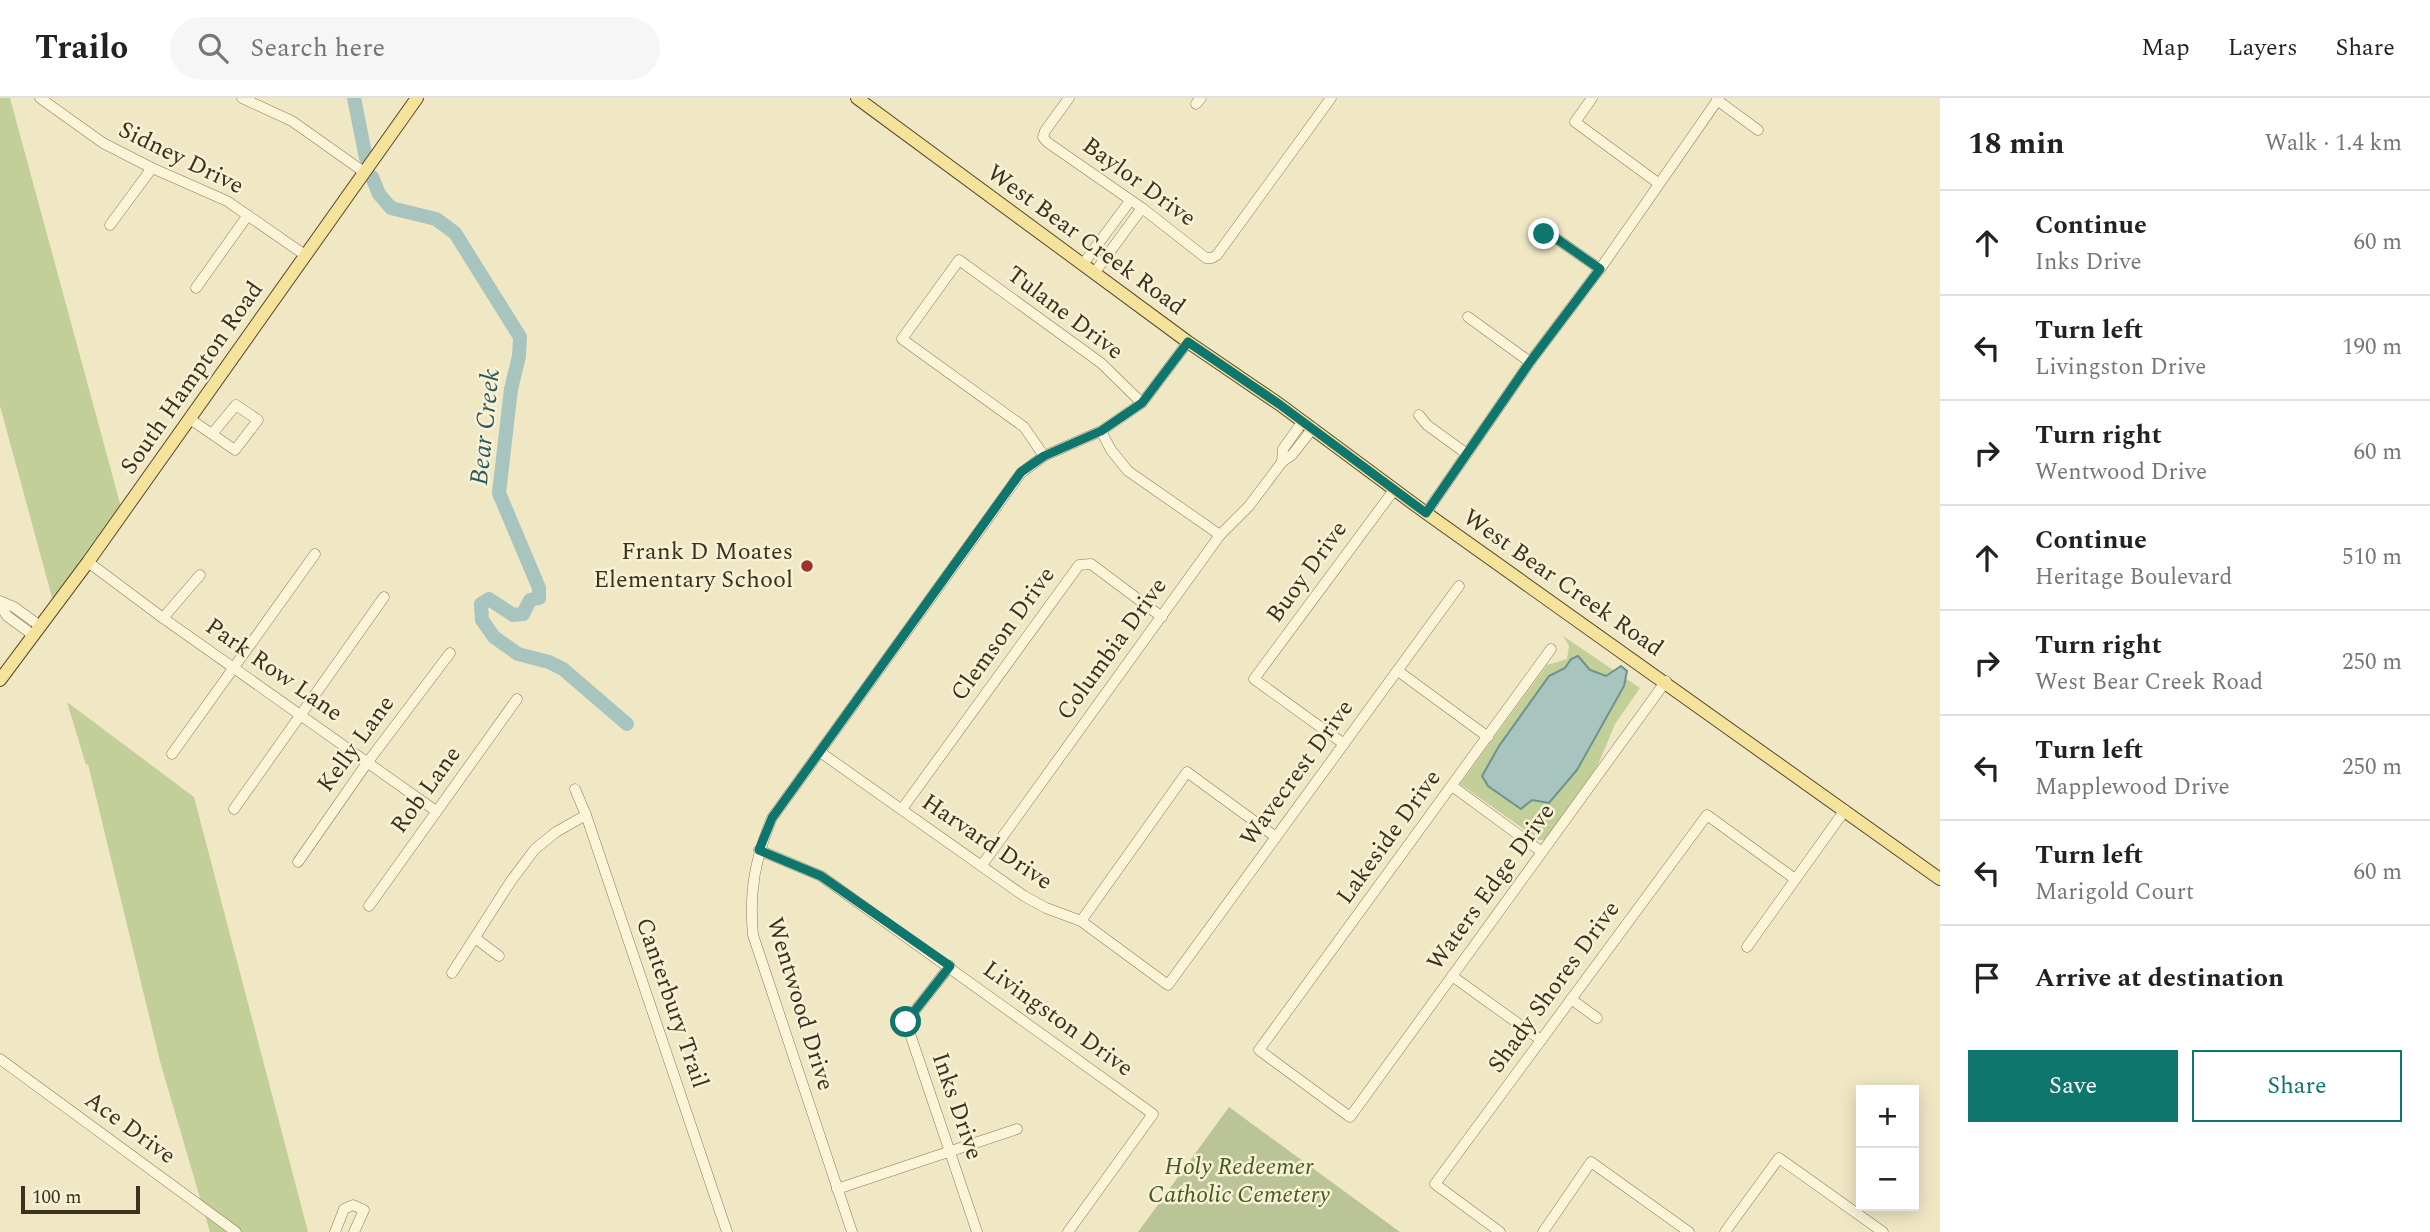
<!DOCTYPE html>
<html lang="en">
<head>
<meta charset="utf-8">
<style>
	:root { --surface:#fff; --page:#f6f6f6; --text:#222; --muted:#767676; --line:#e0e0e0; --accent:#0f766e }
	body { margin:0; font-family:Spectral,serif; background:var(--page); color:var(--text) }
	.controls { position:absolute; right:21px; bottom:21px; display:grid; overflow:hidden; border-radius:0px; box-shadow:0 4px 18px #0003 }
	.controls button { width:63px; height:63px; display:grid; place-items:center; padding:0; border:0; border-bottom:2px solid var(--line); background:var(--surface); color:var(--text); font:35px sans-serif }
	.scale { position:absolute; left:21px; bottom:18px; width:119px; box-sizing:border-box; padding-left:7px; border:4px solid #3c301e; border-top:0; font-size:19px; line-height:24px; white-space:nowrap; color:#3c301e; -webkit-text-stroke:5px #f7f1d5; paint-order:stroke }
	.stop { position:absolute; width:21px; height:21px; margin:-16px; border:5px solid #0f766e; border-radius:50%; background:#fff }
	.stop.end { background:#0f766e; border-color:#fff; box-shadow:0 2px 7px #0008 }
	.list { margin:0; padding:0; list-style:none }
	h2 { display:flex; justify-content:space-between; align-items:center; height:91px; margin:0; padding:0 28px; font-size:30px }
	h2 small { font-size:23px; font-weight:400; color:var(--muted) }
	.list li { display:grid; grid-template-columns:46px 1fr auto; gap:21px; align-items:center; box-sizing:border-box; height:105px; padding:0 28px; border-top:2px solid var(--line) }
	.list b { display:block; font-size:26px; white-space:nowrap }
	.list p { margin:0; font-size:23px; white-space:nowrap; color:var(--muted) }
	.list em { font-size:23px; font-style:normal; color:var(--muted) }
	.actions { display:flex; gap:14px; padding:21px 28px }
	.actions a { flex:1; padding:16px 0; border:2px solid var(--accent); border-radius:0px; text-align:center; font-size:24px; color:var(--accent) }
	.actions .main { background:var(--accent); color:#fff }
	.icon { flex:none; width:38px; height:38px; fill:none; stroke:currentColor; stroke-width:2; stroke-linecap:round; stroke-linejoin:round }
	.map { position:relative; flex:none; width:1940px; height:1134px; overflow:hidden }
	header { display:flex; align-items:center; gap:42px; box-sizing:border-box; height:98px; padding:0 35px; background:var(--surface); border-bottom:2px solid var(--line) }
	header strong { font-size:33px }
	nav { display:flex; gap:38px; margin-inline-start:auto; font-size:24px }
	.search { width:490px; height:63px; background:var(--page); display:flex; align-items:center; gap:18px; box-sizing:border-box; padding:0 24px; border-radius:38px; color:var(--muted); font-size:26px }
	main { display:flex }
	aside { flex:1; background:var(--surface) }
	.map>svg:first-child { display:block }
</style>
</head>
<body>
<header>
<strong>Trailo</strong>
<div class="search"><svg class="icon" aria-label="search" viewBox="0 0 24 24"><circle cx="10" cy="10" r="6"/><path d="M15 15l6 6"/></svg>Search here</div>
<nav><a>Map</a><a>Layers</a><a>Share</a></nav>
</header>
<main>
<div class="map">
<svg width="1940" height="1134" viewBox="0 0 1940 1134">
	<rect width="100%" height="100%" fill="#f0e8c5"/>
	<g fill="#c3cf98">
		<polygon points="0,0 10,0 121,409 53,503 0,308"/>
		<polygon points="1563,538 1640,590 1615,626 1598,667 1545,742 1539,742 1460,686 1547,567 1567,561 1569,548"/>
		<polygon points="67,604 194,699 308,1134 210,1134 161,967 88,666 86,667"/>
	</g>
	<polygon fill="#bac497" points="1229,1009 1400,1134 1138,1134"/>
	<polygon fill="#a7c4be" stroke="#6d938d" stroke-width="2" points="1578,558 1590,572 1606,578 1621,568 1627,573 1624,588 1577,672 1549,705 1532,702 1521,711 1488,688 1482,678 1499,648 1549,578 1565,570 1571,561"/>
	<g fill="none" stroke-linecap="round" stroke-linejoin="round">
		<g stroke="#a7c4be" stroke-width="14">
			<polyline points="354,0 366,60"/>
			<polyline points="372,79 379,96 391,110 436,121 455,135 520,239 519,258 511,291 499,395 539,490 539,500 530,502 523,516 513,517 489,501 481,506 482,522 494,539 518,556 549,564 563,571 627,626"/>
		</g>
		<g stroke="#8c7a5a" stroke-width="11">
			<g id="minor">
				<polyline points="40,0 103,45 152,70 227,103 305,157"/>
				<polyline points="242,0 292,23 364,74"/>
				<polyline points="1069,0 1045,33 1043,39 1047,44 1142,110 1206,160 1212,160 1217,157 1331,0"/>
				<polyline points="1592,0 1575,24 1658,85"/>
				<polyline points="1717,2 1758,32"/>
				<polyline points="1196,6 1201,0"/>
				<polyline points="110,127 152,70"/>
				<polyline points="1544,136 1554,139 1600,171"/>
				<polyline points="1083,166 1130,103"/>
				<polyline points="1095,174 1142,110"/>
				<polyline points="196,190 248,117"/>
				<polyline points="1468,219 1530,264"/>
				<polyline points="1419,317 1427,327 1467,356"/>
				<polyline points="190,321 235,352 258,322 236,307 212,336"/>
				<polyline points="1101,333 1111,352 1128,373 1220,437"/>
				<polyline points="1044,358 1024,329 902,241 959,162 1101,265 1142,305"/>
				<polyline points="1282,364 1283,351 1303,323"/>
				<polyline points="1426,415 1530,264 1600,171 1719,0"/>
				<polyline points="88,464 163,520 436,713"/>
				<polyline points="0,503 14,509 40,528"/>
				<polyline points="0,507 7,518 33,537"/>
				<polyline points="163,520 200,477"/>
				<polyline points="1551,551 1259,952 1350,1019 1666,583"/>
				<polyline points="1398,573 1488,639"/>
				<polyline points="1344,646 1254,581 1394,392"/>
				<polyline points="820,654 1024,798 1046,810 1081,823 1168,887 1459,488"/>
				<polyline points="172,656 315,456"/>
				<polyline points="1452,688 1542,754"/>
				<polyline points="575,691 586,717 727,1134"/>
				<polyline points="234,711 384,499"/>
				<polyline points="902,711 1079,467 1091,466 1162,519"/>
				<polyline points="759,752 821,778 1153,1016 1068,1134"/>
				<polyline points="298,764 367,665 450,555"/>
				<polyline points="982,767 1220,437 1249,408 1282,364 1292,357 1313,330"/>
				<polyline points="369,808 517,601"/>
				<polyline points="1081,823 1187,674 1276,739"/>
				<polyline points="475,840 499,858"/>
				<polyline points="1747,849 1845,712"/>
				<polyline points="950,868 906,924 977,1134"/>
				<polyline points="452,875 511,783 535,751 556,734 586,717"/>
				<polyline points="1452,878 1541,942"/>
				<polyline points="1571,901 1597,920"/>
				<polyline points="0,961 236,1134"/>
				<polyline points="837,1091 1017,1031"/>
				<polyline points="335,1134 344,1111 353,1107 364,1112 354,1134"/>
				<path d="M852,1134L753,837C749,793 755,761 772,720L1021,375L1044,358L1101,333L1142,305L1188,244"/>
				<polyline points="1500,1134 1435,1086 1707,717 1795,781"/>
				<polyline points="1543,1134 1591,1064 1689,1134"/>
				<polyline points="1725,1134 1779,1060 1883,1134"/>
			</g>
		</g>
		<g stroke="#5a482e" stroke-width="14">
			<g id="major">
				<polyline points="857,0 1188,244 1279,306 1426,415 1940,781"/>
				<polyline points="0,582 88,464 417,0"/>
			</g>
		</g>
		<use href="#minor" stroke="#faf4d9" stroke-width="10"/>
		<use href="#major" stroke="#f5e39c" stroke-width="12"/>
	</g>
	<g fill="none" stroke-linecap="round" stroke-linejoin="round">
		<polyline stroke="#0f766e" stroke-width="9" points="906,924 950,868 821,778 759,752 772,720 1021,374 1044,358 1101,333 1142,305 1188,244 1279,306 1426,415 1530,264 1600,171 1554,139 1544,136"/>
	</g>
	<circle fill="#9e3327" stroke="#f7f1d5" stroke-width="2.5" cx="807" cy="468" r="7"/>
	<g text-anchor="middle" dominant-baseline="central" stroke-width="5" stroke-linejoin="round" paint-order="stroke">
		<g font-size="24" fill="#3c301e" stroke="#f7f1d5">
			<text transform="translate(181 60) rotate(26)">Sidney Drive</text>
			<text transform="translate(1139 84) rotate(36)">Baylor Drive</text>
			<text transform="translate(1086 142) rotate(36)">West Bear Creek Road</text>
			<text transform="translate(1065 215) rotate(37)">Tulane Drive</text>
			<text transform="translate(192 280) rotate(-55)">South Hampton Road</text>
			<text transform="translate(1307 474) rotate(-54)">Buoy Drive</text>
			<text transform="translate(1563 485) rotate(35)">West Bear Creek Road</text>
			<text transform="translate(1003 536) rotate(-54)">Clemson Drive</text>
			<text transform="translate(1112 551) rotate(-54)">Columbia Drive</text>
			<text transform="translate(274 572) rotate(35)">Park Row Lane</text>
			<text transform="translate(356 646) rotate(-54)">Kelly Lane</text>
			<text transform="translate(1297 675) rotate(-54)">Wavecrest Drive</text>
			<text transform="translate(426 692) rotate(-54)">Rob Lane</text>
			<text transform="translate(1389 739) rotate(-54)">Lakeside Drive</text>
			<text transform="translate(987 744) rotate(34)">Harvard Drive</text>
			<text transform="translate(1491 789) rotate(-54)">Waters Edge Drive</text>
			<text transform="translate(1554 889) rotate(-54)">Shady Shores Drive</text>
			<text transform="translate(672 905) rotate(71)">Canterbury Trail</text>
			<text transform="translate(800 906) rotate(73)">Wentwood Drive</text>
			<text transform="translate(1058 921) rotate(36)">Livingston Drive</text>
			<text transform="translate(957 1008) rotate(71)">Inks Drive</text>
			<text transform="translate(130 1030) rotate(36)">Ace Drive</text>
		</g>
		<g font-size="24" fill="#3c301e" stroke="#f7f1d5" text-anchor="end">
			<text x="793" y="454">Frank D Moates<tspan x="793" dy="28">Elementary School</tspan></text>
		</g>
		<g font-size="24" font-style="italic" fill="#465924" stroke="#f7f1d5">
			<text x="1239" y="1069">Holy Redeemer<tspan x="1239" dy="28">Catholic Cemetery</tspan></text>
		</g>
		<g font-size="26" font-style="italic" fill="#2d5a5c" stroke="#f7f1d5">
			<text transform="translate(485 329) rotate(-84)">Bear Creek</text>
		</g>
	</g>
</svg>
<div class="controls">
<button>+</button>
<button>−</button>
</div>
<div class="scale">100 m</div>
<div class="stop" style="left:906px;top:924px"></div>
<div class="stop end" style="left:1544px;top:136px"></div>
</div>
<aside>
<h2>18 min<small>Walk · 1.4 km</small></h2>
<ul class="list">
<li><svg class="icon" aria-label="ahead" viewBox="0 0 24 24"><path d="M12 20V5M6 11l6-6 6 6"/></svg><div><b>Continue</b><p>Inks Drive</p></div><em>60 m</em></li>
<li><svg class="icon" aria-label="left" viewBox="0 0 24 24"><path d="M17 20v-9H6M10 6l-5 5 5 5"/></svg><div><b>Turn left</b><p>Livingston Drive</p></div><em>190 m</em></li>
<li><svg class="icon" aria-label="right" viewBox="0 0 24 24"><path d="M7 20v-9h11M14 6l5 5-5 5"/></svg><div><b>Turn right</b><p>Wentwood Drive</p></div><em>60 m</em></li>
<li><svg class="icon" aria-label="ahead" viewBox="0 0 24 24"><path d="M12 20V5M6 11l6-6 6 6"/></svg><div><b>Continue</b><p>Heritage Boulevard</p></div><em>510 m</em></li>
<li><svg class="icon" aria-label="right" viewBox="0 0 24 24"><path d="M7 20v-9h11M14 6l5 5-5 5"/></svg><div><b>Turn right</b><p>West Bear Creek Road</p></div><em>250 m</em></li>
<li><svg class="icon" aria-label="left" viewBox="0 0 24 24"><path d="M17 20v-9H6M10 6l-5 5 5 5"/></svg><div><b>Turn left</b><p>Mapplewood Drive</p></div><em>250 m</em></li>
<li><svg class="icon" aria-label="left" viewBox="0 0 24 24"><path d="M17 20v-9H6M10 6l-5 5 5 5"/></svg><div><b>Turn left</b><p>Marigold Court</p></div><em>60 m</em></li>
<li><svg class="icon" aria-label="arrive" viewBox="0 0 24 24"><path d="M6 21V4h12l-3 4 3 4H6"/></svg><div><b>Arrive at destination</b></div></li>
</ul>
<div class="actions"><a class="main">Save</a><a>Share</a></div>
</aside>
</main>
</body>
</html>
